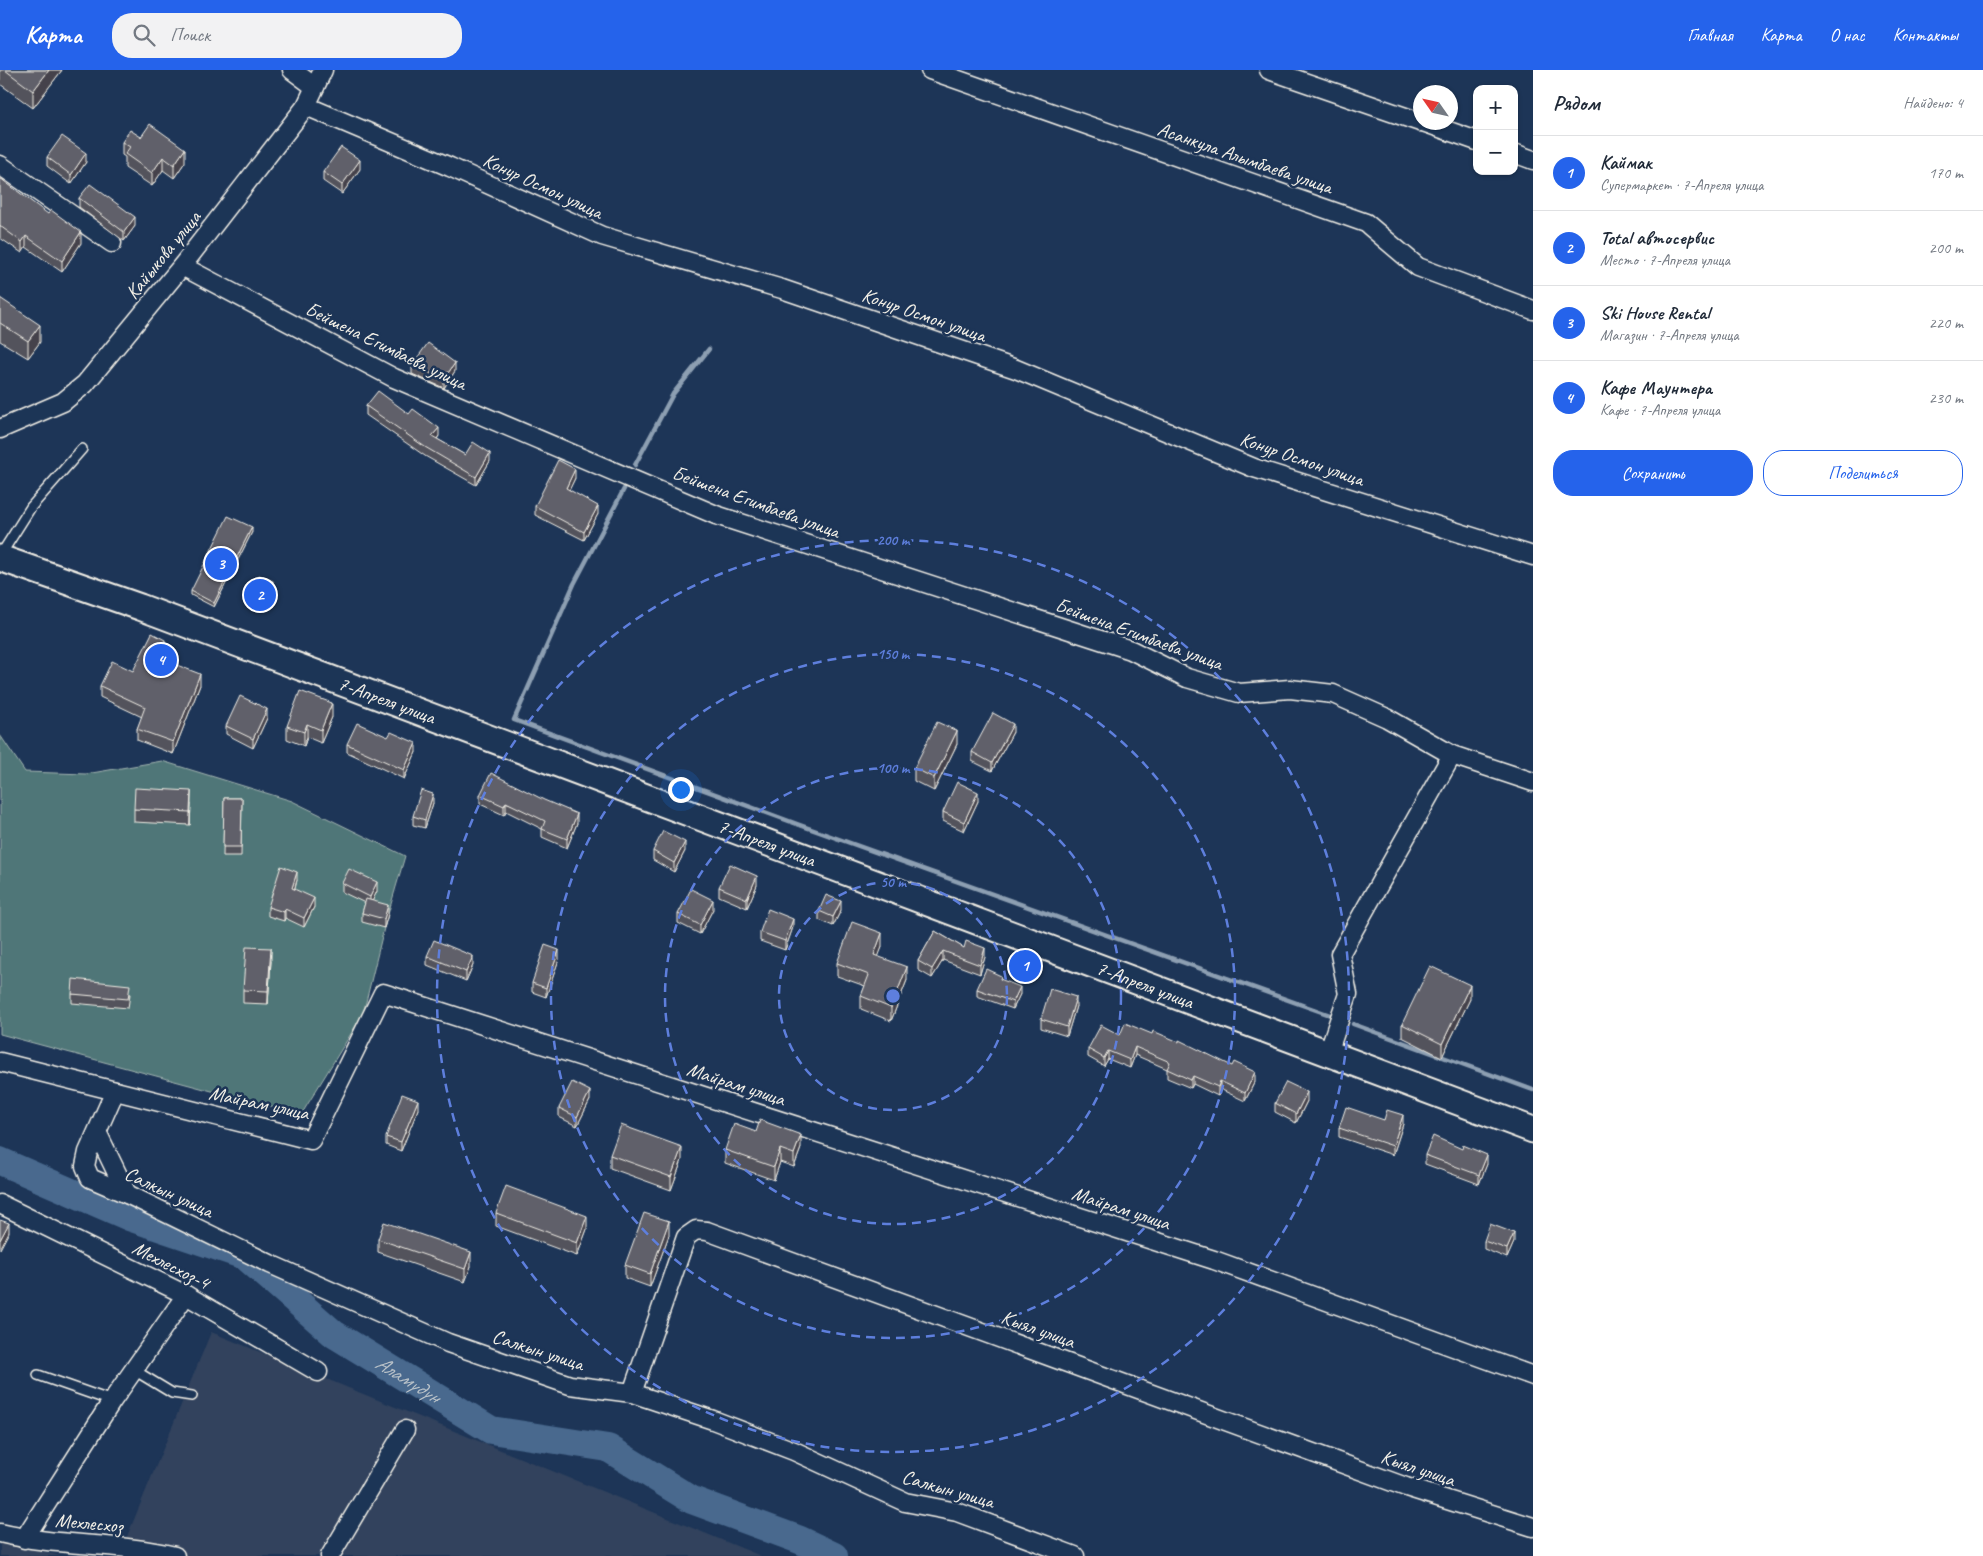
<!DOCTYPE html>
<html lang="ru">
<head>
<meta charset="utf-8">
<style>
	:root { --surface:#fff; --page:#f2f2f3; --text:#1f2937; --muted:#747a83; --line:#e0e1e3; --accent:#2563eb }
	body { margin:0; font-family:Caveat,sans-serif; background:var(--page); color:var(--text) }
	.controls { position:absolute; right:15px; top:15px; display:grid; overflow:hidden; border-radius:10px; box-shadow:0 1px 4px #0004 }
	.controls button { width:45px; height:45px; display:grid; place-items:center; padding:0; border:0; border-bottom:1px solid var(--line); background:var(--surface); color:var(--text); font:25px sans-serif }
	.compass { position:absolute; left:1413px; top:15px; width:45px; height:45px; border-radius:50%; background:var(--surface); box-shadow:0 1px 4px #0004; rotate:304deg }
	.you { position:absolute; left:680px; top:719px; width:18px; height:18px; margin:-12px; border:4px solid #fff; border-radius:50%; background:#1a73e8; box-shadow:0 0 0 8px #1a73e833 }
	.badge { display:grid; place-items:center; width:32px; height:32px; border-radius:50%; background:var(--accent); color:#fff; font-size:16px; font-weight:700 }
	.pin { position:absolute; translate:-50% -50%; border:2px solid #fff; box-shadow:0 1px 5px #0006 }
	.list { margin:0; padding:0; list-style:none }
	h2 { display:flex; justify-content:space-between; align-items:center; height:65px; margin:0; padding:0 20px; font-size:21px }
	h2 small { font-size:16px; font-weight:400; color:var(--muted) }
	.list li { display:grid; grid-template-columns:32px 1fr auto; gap:15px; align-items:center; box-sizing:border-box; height:75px; padding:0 20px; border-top:1px solid var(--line) }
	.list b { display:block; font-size:19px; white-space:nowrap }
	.list p { margin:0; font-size:16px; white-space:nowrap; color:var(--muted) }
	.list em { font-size:16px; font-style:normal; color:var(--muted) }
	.actions { display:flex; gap:10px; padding:15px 20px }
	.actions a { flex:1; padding:11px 0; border:1px solid var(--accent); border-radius:20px; text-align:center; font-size:18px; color:var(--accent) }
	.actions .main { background:var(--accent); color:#fff }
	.icon { flex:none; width:28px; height:28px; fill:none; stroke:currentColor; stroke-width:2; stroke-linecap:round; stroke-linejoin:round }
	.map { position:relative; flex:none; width:1533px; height:1486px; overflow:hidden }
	header { display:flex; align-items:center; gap:30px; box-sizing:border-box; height:70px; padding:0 25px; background:var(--accent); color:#fff }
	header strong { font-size:24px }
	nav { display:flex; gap:28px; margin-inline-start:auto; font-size:18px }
	.search { width:350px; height:45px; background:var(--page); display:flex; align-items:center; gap:12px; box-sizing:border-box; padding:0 18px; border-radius:20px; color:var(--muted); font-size:19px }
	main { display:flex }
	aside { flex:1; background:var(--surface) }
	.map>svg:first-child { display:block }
</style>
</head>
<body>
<header>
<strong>Карта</strong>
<div class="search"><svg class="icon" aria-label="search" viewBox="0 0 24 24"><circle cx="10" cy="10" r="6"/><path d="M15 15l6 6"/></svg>Поиск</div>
<nav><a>Главная</a><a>Карта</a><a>О нас</a><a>Контакты</a></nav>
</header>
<main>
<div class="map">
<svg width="1533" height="1486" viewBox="0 0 1533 1486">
	<rect width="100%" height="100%" fill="#1d3557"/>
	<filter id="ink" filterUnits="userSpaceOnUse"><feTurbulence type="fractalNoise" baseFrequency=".02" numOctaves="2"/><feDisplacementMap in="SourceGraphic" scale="10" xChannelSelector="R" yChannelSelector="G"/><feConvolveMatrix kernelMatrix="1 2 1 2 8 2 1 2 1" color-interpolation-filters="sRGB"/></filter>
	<g filter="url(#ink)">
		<g fill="#31425d">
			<polygon points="211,1262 761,1486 119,1486"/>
			<polygon points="0,1471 60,1486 0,1486"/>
		</g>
		<polygon fill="#507678" stroke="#a2b4b0" points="0,665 25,702 86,704 162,691 292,731 405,786 384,858 363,944 301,1045 0,964"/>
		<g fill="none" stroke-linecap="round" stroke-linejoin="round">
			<g stroke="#8d9fb2" stroke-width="4.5">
				<polyline points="635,395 673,324 709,279"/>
				<polyline points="624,419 574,514 514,650 797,754 1333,946"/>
				<polyline points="1353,954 1533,1020"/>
			</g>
			<path stroke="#48698e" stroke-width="28" id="s1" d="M0,1091L129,1147L245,1186L334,1264L491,1360L608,1378L692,1430L800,1470L834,1486"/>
			<g stroke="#f4f1e8" stroke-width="12">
				<g id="lane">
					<polyline points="0,486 31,437 82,379"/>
					<polyline points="134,1300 172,1323 192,1326"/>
					<polyline points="38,1305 112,1331"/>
				</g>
			</g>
			<g stroke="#f4f1e8" stroke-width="21">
				<g id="street">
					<polyline points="292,0 315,17"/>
					<polyline points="930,0 1366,153 1418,197 1533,240"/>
					<polyline points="1269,0 1420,52"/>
					<polyline points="306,36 450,97 602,166 782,219 1016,299 1254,398 1533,486"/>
					<polyline points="1423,52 1477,71"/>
					<polyline points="1514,83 1533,90"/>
					<polyline points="0,95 112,173"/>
					<polyline points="182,196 394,308 716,445 1131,580 1187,608 1239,623 1290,619 1333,624 1387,648 1452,685 1533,712"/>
					<polyline points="0,359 63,332 85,314 182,196 306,36 323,0"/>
					<polyline points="1328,983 1348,924 1340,884 1452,685"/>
					<polyline points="0,992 311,1070 383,923 1214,1190 1533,1306"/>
					<polyline points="115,1021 88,1082 85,1096 90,1108 127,1124 270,1194 448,1273 570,1315 632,1323 713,1350 794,1381 905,1432 957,1442 1075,1486"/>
					<polyline points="98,1064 127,1124"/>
					<polyline points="0,1134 186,1225 318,1302"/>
					<polyline points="632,1323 686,1167 696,1160 707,1161 1406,1417 1533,1457"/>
					<path d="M0,1463C57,1477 117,1472 175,1486"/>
					<polyline points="24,1469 112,1331 186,1225"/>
					<polyline points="330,1486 405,1360"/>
				</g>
			</g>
			<g stroke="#f4f1e8" stroke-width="29">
				<g id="secondary">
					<path id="s2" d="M0,488L140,537L1533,1060"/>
				</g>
			</g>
			<use href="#lane" stroke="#1d3557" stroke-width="9"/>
			<use href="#street" stroke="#1d3557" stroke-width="18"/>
			<use href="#secondary" stroke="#1d3557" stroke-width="25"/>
		</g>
		<g fill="#53535c" stroke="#f4f1e8">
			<polygon points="0,0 62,0 33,38 0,14"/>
			<polygon points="141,67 185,92 174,108 163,100 152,116 125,98 125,87 122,85 122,72"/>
			<polygon points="47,87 86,92 71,114 47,96"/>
			<polygon points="360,99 342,124 323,111 323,102"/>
			<polygon points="0,108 81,173 62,202 26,177 22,183 0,168"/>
			<polygon points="79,128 135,156 124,171 79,137"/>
			<polygon points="0,228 40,272 28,288 0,271"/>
			<polygon points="412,295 455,301 444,318 412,304"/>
			<polygon points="366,336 439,366 437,369 465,385 490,391 476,415 425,386 366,345"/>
			<polygon points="575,408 569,420 598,444 584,470 535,445 535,436"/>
			<polygon points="252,462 214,537 191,525 191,521"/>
			<polygon points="273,520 260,539 248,531 248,522"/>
			<polygon points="165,582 161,589 200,615 173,684 137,670 137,659 142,647 100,627 100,616 133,601"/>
			<polygon points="332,647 321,673 307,667 304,676 287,669 287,656"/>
			<polygon points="267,648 253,678 226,664 226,656"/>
			<polygon points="1013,662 992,701 972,691 972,682"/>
			<polygon points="347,674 416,682 404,709 347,682"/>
			<polygon points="957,674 934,721 914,711 914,698"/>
			<polygon points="480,725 577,753 567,778 542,767 542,759 506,741 504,745 480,734"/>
			<polygon points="224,728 242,728 241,786 223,786"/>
			<polygon points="978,731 964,761 943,751 943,742"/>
			<polygon points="433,733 425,758 413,755 413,746"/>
			<polygon points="191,734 190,755 134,752 134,739"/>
			<polygon points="653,781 685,781 674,802 653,790"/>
			<polygon points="297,810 295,819 314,837 304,857 285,848 284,851 268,846 268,837"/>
			<polygon points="342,813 377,821 372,831 388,844 384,858 362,852 362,843 365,833 342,822"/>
			<polygon points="757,815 747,838 719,826 719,817"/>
			<polygon points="713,839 700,864 678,853 678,844"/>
			<polygon points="841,840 833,856 819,850 819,841"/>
			<polygon points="793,857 785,880 760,871 760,862"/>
			<polygon points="935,861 964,878 985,887 980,904 943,890 932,908 918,900 918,891"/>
			<polygon points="882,877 878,886 907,910 891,951 861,939 861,926 865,916 837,906 837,893"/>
			<polygon points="427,886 473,895 466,911 427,895"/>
			<polygon points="559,889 546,927 532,922 532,913"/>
			<polygon points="271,891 268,934 243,933 243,920"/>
			<polygon points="977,919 1020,924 1013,939 977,926"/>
			<polygon points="72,924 130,924 128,938 72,933"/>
			<polygon points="1470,929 1442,987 1402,967 1402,954"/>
			<polygon points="1076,936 1067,966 1041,958 1041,949"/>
			<polygon points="1120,965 1255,1011 1245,1031 1220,1019 1218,1026 1193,1014 1191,1018 1167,1008 1167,999 1135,985 1130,998 1108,989 1104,996 1088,987 1088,979"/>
			<polygon points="590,1030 577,1056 559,1047 559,1038"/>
			<polygon points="1307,1031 1296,1053 1275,1042 1275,1033"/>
			<polygon points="418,1039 401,1081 386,1075 386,1067"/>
			<polygon points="1384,1050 1403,1054 1393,1085 1339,1067 1339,1058"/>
			<polygon points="801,1078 794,1097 780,1092 774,1110 725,1093 725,1080"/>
			<polygon points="610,1085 682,1090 671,1120 610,1098"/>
			<polygon points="1425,1085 1487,1094 1479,1114 1425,1094"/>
			<polygon points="496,1143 587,1159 577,1186 496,1156"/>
			<polygon points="669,1165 650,1217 625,1208 625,1195"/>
			<polygon points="378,1169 471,1196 465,1212 378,1182"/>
			<polygon points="1484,1171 1514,1172 1507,1188 1484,1179"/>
		</g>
		<g fill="#44434b" stroke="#f4f1e8">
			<polygon points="49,0 62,0 33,38 33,21"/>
			<polygon points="185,79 185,92 174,108 174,95"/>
			<polygon points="86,83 86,92 71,114 71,105"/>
			<polygon points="163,87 163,100 152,116 152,103"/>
			<polygon points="360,90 360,99 342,124 342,115"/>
			<polygon points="135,147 135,156 124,171 124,162"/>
			<polygon points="81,162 81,173 62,202 62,191"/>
			<polygon points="26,166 26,177 22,183 22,172"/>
			<polygon points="40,255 40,272 28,288 28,271"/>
			<polygon points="455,293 455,301 444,318 444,309"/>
			<polygon points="439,358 439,366 432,375 432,366"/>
			<polygon points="490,383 490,391 476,415 476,407"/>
			<polygon points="575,399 575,408 566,427 566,418"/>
			<polygon points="598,436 598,444 584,470 584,462"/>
			<polygon points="252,457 252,462 214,537 214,533"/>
			<polygon points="273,511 273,520 260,539 260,530"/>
			<polygon points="165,570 165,582 156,599 156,587"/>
			<polygon points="200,604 200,615 173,684 173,672"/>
			<polygon points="332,633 332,647 321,673 321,660"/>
			<polygon points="267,639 267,648 253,678 253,669"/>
			<polygon points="307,654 307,667 304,676 304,662"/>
			<polygon points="1013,654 1013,662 992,701 992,693"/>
			<polygon points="957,661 957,674 934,721 934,708"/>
			<polygon points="416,673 416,682 404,709 404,700"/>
			<polygon points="191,721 191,734 190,755 190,742"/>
			<polygon points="978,722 978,731 964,761 964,752"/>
			<polygon points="433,724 433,733 425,758 425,750"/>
			<polygon points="506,732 506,741 504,745 504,736"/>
			<polygon points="577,744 577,753 567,778 567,769"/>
			<polygon points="685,772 685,781 674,802 674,793"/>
			<polygon points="297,802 297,810 292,827 292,818"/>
			<polygon points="757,806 757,815 747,838 747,829"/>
			<polygon points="377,812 377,821 370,836 370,827"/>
			<polygon points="314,828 314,837 304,857 304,848"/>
			<polygon points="713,830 713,839 700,864 700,855"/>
			<polygon points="841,831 841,840 833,856 833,847"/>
			<polygon points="388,835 388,844 384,858 384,849"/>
			<polygon points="285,839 285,848 284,851 284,842"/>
			<polygon points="793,849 793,857 785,880 785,871"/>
			<polygon points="882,863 882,877 874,898 874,885"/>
			<polygon points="271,878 271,891 268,934 268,921"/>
			<polygon points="985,878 985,887 980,904 980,895"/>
			<polygon points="559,880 559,889 546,927 546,918"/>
			<polygon points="943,881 943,890 932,908 932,899"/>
			<polygon points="473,886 473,895 466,911 466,902"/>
			<polygon points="907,897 907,910 891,951 891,938"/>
			<polygon points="1470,915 1470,929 1442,987 1442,974"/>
			<polygon points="1020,917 1020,924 1013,939 1013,932"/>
			<polygon points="1076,927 1076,936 1067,966 1067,957"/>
			<polygon points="1135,977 1135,985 1130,998 1130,990"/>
			<polygon points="1108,981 1108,989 1104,996 1104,988"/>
			<polygon points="1255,1002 1255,1011 1245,1031 1245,1023"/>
			<polygon points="1193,1006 1193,1014 1191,1018 1191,1010"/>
			<polygon points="1220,1011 1220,1019 1218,1026 1218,1017"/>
			<polygon points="590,1021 590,1030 577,1056 577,1047"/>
			<polygon points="1307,1022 1307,1031 1296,1053 1296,1044"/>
			<polygon points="418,1030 418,1039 401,1081 401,1072"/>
			<polygon points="1403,1045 1403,1054 1393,1085 1393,1076"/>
			<polygon points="801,1065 801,1078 794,1097 794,1084"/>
			<polygon points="682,1077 682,1090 671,1120 671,1107"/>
			<polygon points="780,1079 780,1092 774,1110 774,1097"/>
			<polygon points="1487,1085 1487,1094 1479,1114 1479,1105"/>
			<polygon points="587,1146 587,1159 577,1186 577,1173"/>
			<polygon points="669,1151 669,1165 650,1217 650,1204"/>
			<polygon points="9,1153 9,1162 0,1179 0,1170"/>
			<polygon points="1514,1163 1514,1172 1507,1188 1507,1179"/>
			<polygon points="471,1182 471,1196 465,1212 465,1199"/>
		</g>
		<g fill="#61606b" stroke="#f4f1e8">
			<polygon points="5,0 49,0 33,21"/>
			<polygon points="150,54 185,79 174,95 163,87 152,103 125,84 130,77 122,72 130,60 141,67"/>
			<polygon points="62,66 86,83 71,105 47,87"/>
			<polygon points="341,77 360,90 342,115 323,102"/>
			<polygon points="0,108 48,144 51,140 81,162 62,191 26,166 22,172 0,156"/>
			<polygon points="90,114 135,147 124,162 79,128"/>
			<polygon points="0,228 40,255 28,271 0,253"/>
			<polygon points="428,273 455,293 444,309 412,295"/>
			<polygon points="378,321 409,344 413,339 439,358 432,366 465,385 473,372 490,383 476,407 425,377 366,336"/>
			<polygon points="558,390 575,399 566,418 598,436 584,462 535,436"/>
			<polygon points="228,446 252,457 214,533 191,521"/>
			<polygon points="259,505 273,511 260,530 248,522"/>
			<polygon points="152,563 165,570 156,587 200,604 173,672 137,659 145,637 100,616 112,591 133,601"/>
			<polygon points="300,621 332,633 321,660 307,654 304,662 287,656"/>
			<polygon points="240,626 267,639 253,669 226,656"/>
			<polygon points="993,643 1013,654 992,693 972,682"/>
			<polygon points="937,652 957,661 934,708 914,698"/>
			<polygon points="357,653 388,667 391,662 416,673 404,700 347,674"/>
			<polygon points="491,703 544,730 577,744 567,769 542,759 545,751 506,732 504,736 480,725"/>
			<polygon points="957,712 978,722 964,752 943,742"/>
			<polygon points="135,718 191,721 190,742 134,739"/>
			<polygon points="421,720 433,724 425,750 413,746"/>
			<polygon points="224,728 242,728 241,777 223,777"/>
			<polygon points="663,761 685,772 674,793 653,781"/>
			<polygon points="730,794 757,806 747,829 719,817"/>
			<polygon points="281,796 297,802 292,818 314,828 304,848 285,839 284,842 268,837"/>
			<polygon points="349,799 377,812 370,827 342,813"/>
			<polygon points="691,819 713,830 700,855 678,844"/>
			<polygon points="826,825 841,831 833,847 819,841"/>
			<polygon points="366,829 388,835 384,849 362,843"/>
			<polygon points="768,839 793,849 785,871 760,862"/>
			<polygon points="852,852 882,863 874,885 907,897 891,938 861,926 869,905 837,893"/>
			<polygon points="935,861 964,878 966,871 985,878 980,895 943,881 932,899 918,891"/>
			<polygon points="434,870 473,886 466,902 427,886"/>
			<polygon points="545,875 559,880 546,918 532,913"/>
			<polygon points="246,877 271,878 268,921 243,920"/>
			<polygon points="1430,896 1470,915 1442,974 1402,954"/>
			<polygon points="986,899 1001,906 1000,909 1020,917 1013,932 977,919"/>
			<polygon points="73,909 130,915 128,929 72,924"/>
			<polygon points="1050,919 1076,927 1067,957 1041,949"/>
			<polygon points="1125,953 1152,964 1153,961 1179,972 1179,970 1232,996 1234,992 1255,1002 1245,1023 1220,1011 1218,1017 1193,1006 1191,1010 1167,999 1170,992 1135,977 1130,990 1108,981 1104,988 1088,979 1101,955 1120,965"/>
			<polygon points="572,1012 590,1021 577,1047 559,1038"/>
			<polygon points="1286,1012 1307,1022 1296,1044 1275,1033"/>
			<polygon points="402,1024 418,1030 401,1072 386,1067"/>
			<polygon points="1346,1037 1384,1050 1387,1040 1403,1045 1393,1076 1339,1058"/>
			<polygon points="760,1050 801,1065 794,1084 780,1079 774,1097 725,1080 734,1054 756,1062"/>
			<polygon points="621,1055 682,1077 671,1107 610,1085"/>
			<polygon points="1433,1066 1462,1079 1463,1075 1487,1085 1479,1105 1425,1085"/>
			<polygon points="506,1116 587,1146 577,1173 496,1143"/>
			<polygon points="644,1143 669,1151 650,1204 625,1195"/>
			<polygon points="0,1150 9,1153 0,1170"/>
			<polygon points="384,1152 471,1182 465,1199 378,1169"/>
			<polygon points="1490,1154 1514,1163 1507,1179 1484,1171"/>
		</g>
	</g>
	<g fill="none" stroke="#5e7fdd" stroke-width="2.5" stroke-dasharray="9 6">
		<circle cx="893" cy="926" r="114"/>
		<circle cx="893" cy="926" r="228"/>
		<circle cx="893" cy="926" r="342"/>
		<circle cx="893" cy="926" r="456"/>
	</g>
	<g text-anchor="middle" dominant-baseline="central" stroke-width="5" stroke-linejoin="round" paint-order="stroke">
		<g font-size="20" fill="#f4f1e8" stroke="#1d3557">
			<text transform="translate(1245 88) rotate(19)">Асанкула Алымбаева улица</text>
			<text transform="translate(543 116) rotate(25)">Конур Осмон улица</text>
			<text transform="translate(163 185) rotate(-51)">Кайыкова улица</text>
			<text transform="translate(924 245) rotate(19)">Конур Осмон улица</text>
			<text transform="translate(386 276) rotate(26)">Бейшена Егимбаева улица</text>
			<text transform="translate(1302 389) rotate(19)">Конур Осмон улица</text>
			<text transform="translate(756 432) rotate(20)">Бейшена Егимбаева улица</text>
			<text transform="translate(1139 564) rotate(20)">Бейшена Егимбаева улица</text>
			<text stroke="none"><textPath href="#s2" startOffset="412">7-Апреля улица</textPath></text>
			<text stroke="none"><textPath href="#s2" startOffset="818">7-Апреля улица</textPath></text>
			<text stroke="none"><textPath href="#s2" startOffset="1222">7-Апреля улица</textPath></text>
			<text transform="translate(736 1014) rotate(18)">Майрам улица</text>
			<text transform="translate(259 1033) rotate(12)">Майрам улица</text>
			<text transform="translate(169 1122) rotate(25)">Салкын улица</text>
			<text transform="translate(1121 1138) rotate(18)">Майрам улица</text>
			<text transform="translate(171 1195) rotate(27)">Мехлесхоз-4</text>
			<text transform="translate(1038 1259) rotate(20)">Кыял улица</text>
			<text transform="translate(538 1280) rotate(18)">Салкын улица</text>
			<text transform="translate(1418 1398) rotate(19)">Кыял улица</text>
			<text transform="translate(948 1419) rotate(16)">Салкын улица</text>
			<text transform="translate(89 1453) rotate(5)">Мехлесхоз</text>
		</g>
		<g font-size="21" font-style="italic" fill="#b8c1c8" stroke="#1d3557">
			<text stroke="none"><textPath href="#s1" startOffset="468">Аламүдүн</textPath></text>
		</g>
	</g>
	<circle cx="893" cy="926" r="8" fill="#5e7fdd" stroke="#1d3557" stroke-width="2.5"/>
	<g font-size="15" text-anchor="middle" font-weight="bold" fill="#5e7fdd" stroke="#1d3557" stroke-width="5" stroke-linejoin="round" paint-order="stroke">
		<text x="893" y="475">200 m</text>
		<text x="893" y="589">150 m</text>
		<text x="893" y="703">100 m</text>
		<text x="893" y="817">50 m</text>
	</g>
</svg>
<div class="controls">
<button>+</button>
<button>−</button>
</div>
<svg class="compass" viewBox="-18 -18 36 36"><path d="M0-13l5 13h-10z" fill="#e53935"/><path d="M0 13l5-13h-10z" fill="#747a83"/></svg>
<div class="you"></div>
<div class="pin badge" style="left:1025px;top:896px">1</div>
<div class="pin badge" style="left:260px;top:525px">2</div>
<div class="pin badge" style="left:221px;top:494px">3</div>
<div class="pin badge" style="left:161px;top:590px">4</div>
</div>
<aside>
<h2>Рядом<small>Найдено: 4</small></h2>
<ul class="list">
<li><span class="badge">1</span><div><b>Каймак</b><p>Супермаркет · 7-Апреля улица</p></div><em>170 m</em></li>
<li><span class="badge">2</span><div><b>Total автосервис</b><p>Место · 7-Апреля улица</p></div><em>200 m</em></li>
<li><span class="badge">3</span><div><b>Ski House Rental</b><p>Магазин · 7-Апреля улица</p></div><em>220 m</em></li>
<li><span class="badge">4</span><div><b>Кафе Маунтера</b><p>Кафе · 7-Апреля улица</p></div><em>230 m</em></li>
</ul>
<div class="actions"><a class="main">Сохранить</a><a>Поделиться</a></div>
</aside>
</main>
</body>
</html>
